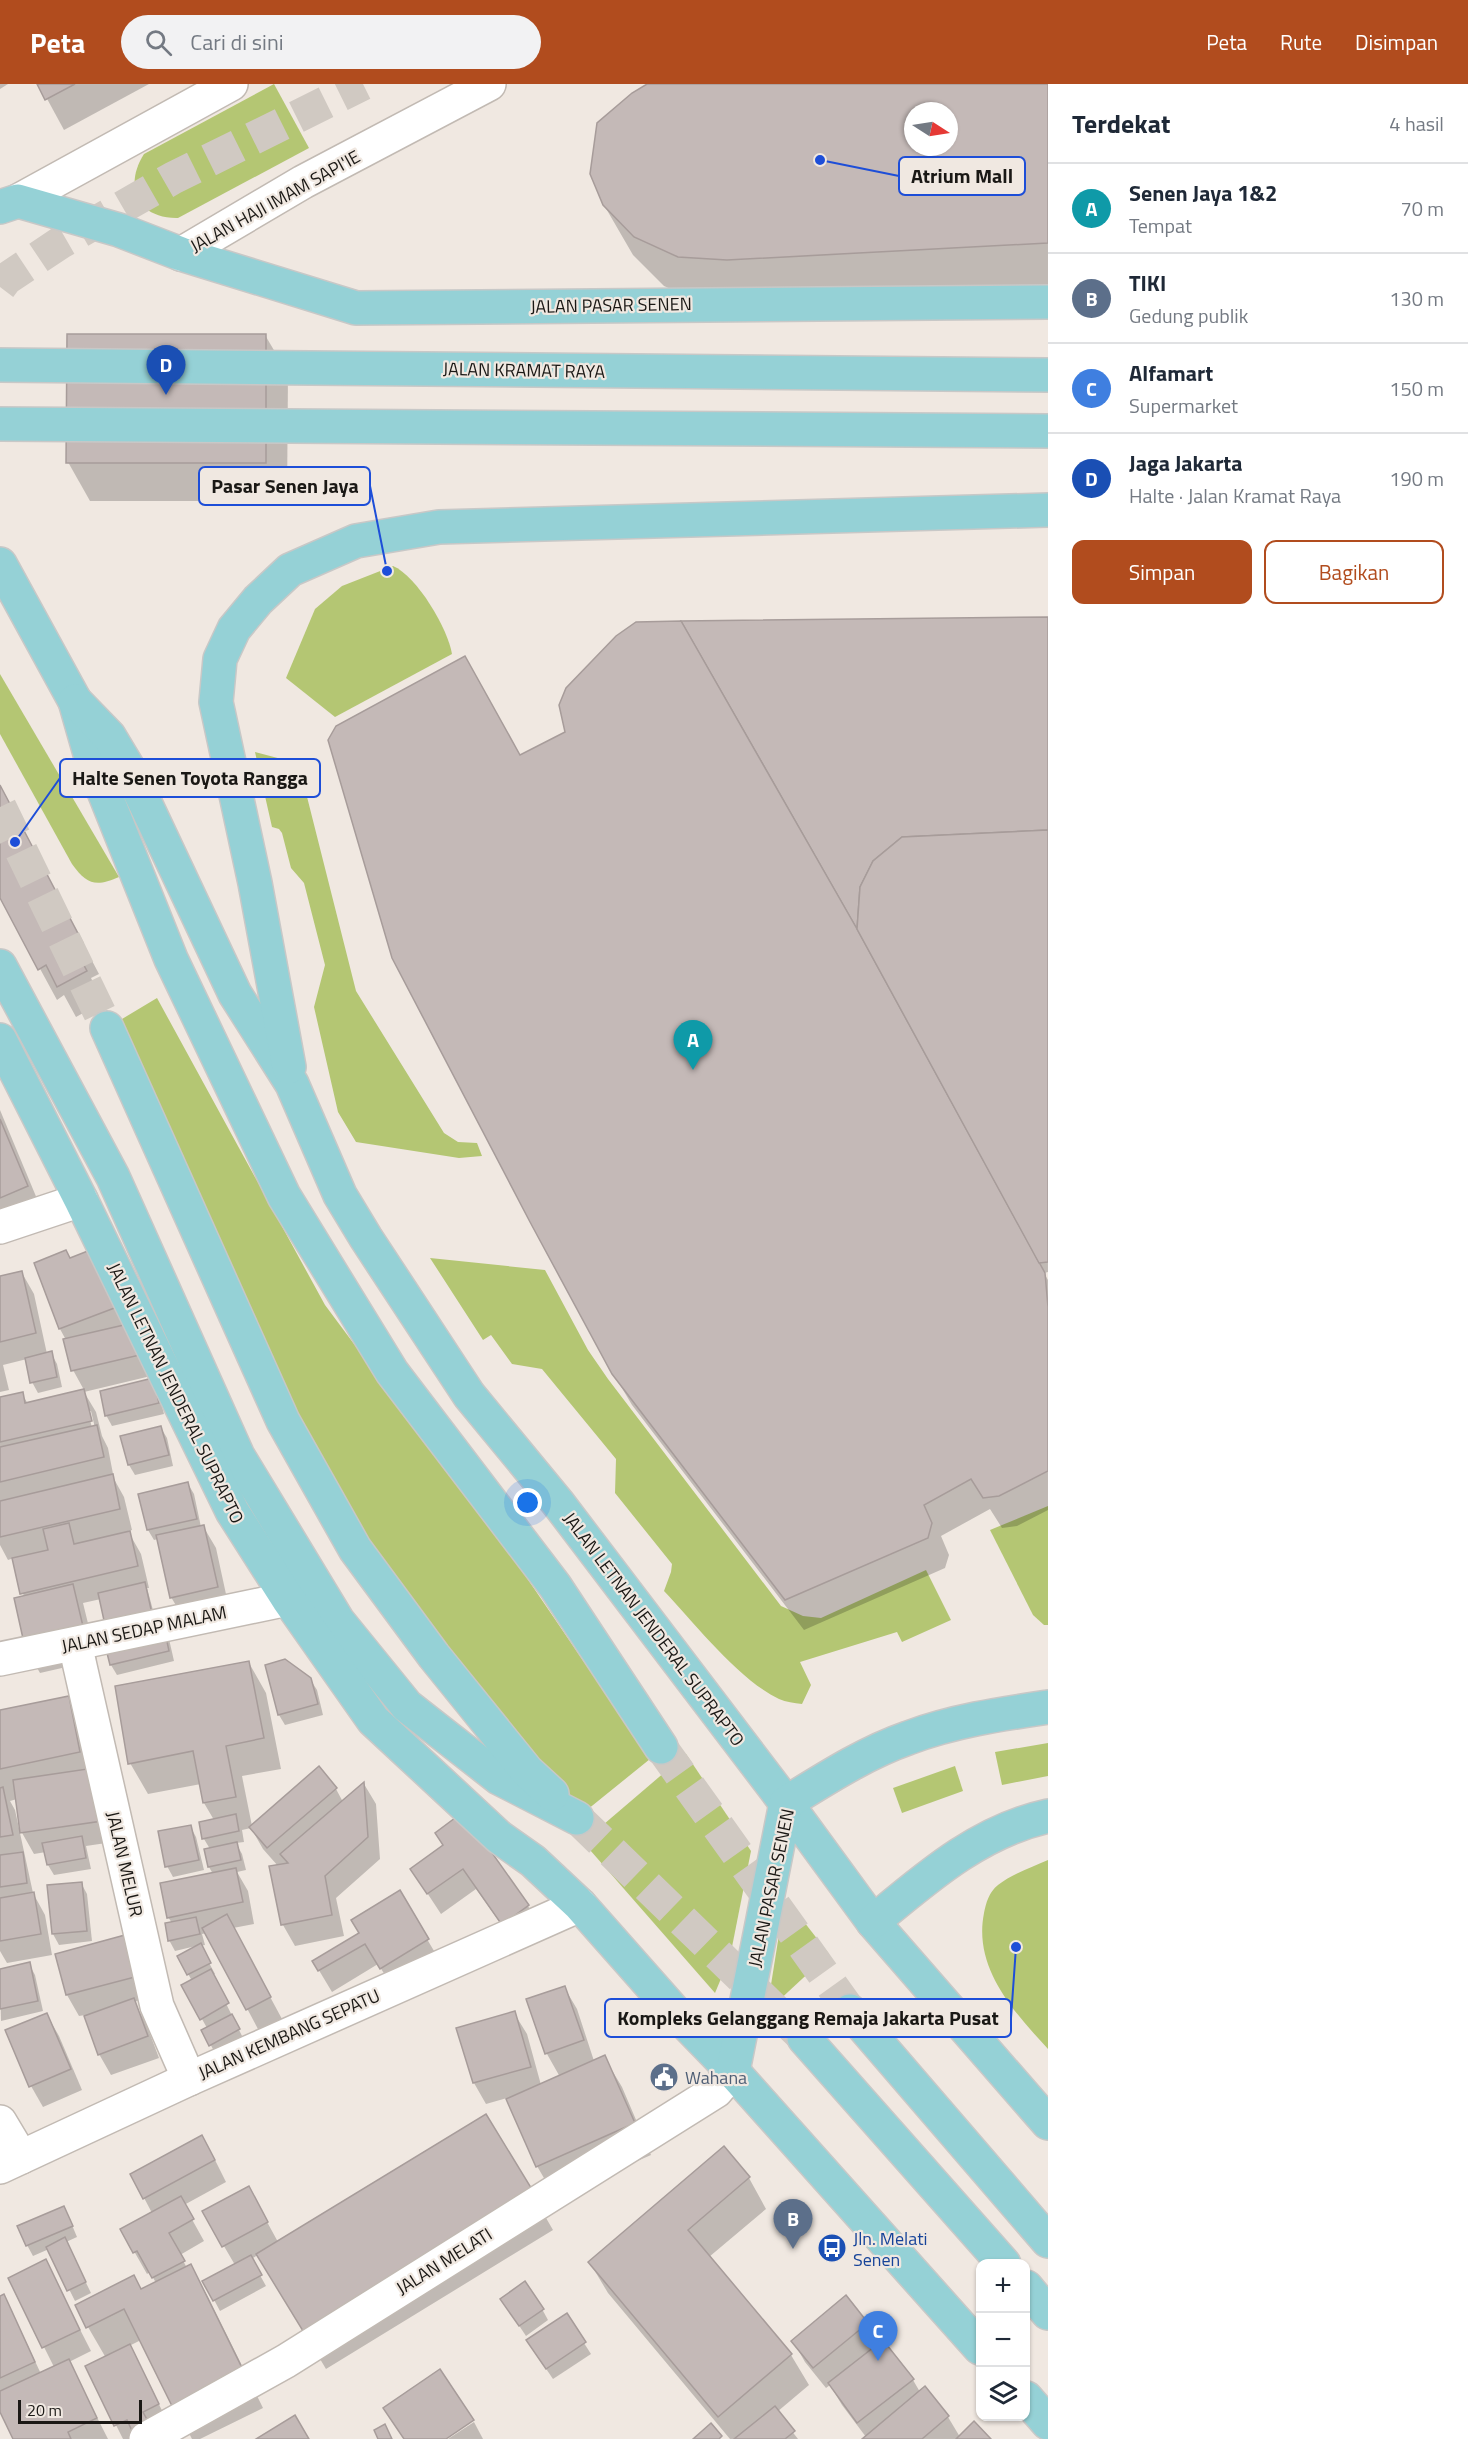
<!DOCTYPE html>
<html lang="id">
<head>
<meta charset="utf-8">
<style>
	:root { --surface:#fff; --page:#f2f2f3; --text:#1f2937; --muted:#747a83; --line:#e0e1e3; --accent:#b14c1e }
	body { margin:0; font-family:"Titillium Web",sans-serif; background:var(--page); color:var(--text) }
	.controls { position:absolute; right:18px; bottom:18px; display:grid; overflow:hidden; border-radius:12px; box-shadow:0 2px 4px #0004 }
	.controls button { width:54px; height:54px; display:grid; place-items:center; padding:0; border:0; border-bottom:2px solid var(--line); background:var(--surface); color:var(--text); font:30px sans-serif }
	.compass { position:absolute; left:904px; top:18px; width:54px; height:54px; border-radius:50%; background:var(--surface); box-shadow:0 2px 4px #0004; rotate:102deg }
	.scale { position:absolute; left:18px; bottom:15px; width:124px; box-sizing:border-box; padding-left:6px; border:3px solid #1a1815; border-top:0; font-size:16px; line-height:21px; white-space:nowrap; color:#1a1815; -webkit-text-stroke:4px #f0e8e1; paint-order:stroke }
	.you { position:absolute; left:528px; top:1419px; width:21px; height:21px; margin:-15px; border:4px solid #fff; border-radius:50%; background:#1a73e8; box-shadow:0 0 0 9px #1a73e833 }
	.badge { display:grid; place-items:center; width:39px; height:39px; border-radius:50%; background:var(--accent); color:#fff; font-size:20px; font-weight:700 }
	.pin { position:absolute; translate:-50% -50px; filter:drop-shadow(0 2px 3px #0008) }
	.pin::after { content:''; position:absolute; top:32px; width:21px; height:18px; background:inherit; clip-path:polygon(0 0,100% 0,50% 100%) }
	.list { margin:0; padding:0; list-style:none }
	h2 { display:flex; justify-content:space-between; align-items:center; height:78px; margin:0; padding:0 24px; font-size:26px }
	h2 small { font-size:20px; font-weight:400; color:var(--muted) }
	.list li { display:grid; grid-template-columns:39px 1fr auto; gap:18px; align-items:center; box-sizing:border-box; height:90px; padding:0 24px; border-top:2px solid var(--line) }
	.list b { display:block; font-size:22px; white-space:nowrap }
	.list p { margin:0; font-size:20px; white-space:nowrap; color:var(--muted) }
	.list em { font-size:20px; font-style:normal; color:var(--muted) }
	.actions { display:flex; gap:12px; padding:18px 24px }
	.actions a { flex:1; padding:14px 0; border:2px solid var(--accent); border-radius:12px; text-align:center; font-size:21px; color:var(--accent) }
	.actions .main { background:var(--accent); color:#fff }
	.icon { flex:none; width:33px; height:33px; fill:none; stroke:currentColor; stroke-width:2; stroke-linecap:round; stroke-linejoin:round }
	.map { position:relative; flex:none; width:1048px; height:2355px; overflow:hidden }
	header { display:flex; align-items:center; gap:36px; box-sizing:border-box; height:84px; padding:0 30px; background:var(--accent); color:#fff }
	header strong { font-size:28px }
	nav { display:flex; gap:33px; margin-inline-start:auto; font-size:21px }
	.search { width:420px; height:54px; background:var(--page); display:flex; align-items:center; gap:15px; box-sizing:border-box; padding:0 21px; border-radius:33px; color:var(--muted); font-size:22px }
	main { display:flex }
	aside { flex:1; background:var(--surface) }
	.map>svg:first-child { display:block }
</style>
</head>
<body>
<header>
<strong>Peta</strong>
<div class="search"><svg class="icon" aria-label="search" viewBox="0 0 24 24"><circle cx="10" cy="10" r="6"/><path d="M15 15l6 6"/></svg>Cari di sini</div>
<nav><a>Peta</a><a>Rute</a><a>Disimpan</a></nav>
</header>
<main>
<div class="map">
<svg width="1048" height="2355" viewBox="0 0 1048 2355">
	<rect width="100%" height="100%" fill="#f0e8e1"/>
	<g fill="#b4c673">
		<path d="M274,0L309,64L178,134C138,135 123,103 144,70Z"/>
		<path d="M393,482C417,492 448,545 452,570L335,633L286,594L315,525L342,502Z"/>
		<path d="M0,590L119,793C96,803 87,801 72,780L0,650Z"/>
		<polygon points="255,668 289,677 302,693 356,907 444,1049 458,1058 477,1059 482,1072 459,1074 356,1058 338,1028 314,923 325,881 304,799 291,784 282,749 279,745 272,743"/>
		<polygon points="157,914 325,1221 514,1475 650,1675 577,1734 527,1687 294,1358 107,944"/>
		<path d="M430,1174L545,1186L588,1266L608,1295L781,1522L803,1532L821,1534L926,1486L951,1536L902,1558L897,1548L800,1578L811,1601L802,1620C794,1619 786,1618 779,1615C739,1596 695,1540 664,1507L671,1488L672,1480L615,1409L616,1375L542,1285L512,1280L491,1251L483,1256Z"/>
		<polygon points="1048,1422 1048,1541 1044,1541 1033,1531 990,1446"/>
		<polygon points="1048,1659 1048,1692 1002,1701 995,1668"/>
		<polygon points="686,1670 751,1767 730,1873 715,1909 583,1758"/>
		<polygon points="955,1682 963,1707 902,1729 893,1704"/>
		<path d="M1048,1776V1965C1014,1928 973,1884 984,1829C986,1819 989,1808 998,1801C1012,1790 1032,1783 1048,1776Z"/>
		<polygon points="794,1825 829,1870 775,1920 770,1907 781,1838"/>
	</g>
	<g fill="#0003" fill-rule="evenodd">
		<polygon points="0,0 8,0 0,5"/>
		<polygon points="39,0 149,0 64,46"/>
		<path d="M650,0H1048V210L707,221L664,202L633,171L604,121ZM913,27H949V63H913Z"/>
		<polygon points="265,251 288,290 287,417 90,417 68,378"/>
		<polygon points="1048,534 1048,1188 1044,1189 1048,1196 1048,1426 1017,1442 1002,1444 990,1425 941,1452 949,1471 945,1484 804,1546 632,1321 613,1289 520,673"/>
		<polygon points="0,702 99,890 91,894 103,918 76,933 64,911 57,916 0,811"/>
		<polygon points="0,1026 45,1134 0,1153"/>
		<path d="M102,1163L155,1291L84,1308L96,1328L102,1352L108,1364L114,1395L124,1413L132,1446L128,1447L141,1470L149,1504H147L157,1541L101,1515L83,1519L97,1576L40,1589L28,1568L24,1513L14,1474L8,1476L0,1461V1315L22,1310L28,1320L84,1306L73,1286L66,1256L60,1245L36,1180L70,1176ZM88,1327H91L95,1344H92Z"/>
		<polygon points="22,1189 34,1210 47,1270 51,1269 57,1280 62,1303 38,1309 32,1298 27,1275 3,1281 9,1306 0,1308 0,1194"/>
		<polygon points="158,1306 164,1330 112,1342 106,1331"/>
		<polygon points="161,1344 167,1354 173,1382 135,1391 129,1381"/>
		<polygon points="188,1400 194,1410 201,1443 203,1442 216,1464 229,1524 184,1535 171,1513 158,1455 154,1456 148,1446"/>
		<polygon points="169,1555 174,1577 117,1591 111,1581"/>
		<polygon points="249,1579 266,1609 281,1685 242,1692 252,1742 336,1705 343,1718 364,1700 376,1720 380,1775 336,1814 344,1852 295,1862 283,1841 271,1783 278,1782 263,1765 251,1744 242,1746 244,1758 236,1759 242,1770 246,1786 237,1788 248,1807 254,1840 233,1844 282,1935 259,1947 207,1849 202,1850 205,1861 200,1862 215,1890 212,1891 244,1956 216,1971 203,1946 207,1944 183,1901 192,1897 179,1873 196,1862 175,1867 169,1856 172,1839 168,1833 213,1790 209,1783 210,1765 204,1755 214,1736 204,1719 201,1700 148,1710 130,1679"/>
		<polygon points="310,1595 317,1606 323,1631 285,1641 279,1631"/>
		<polygon points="68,1614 86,1645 113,1758 86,1762 91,1785 54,1791 48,1781 46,1768 34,1770 21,1747 17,1715 10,1717 15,1726 33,1809 45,1831 52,1871 7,1879 0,1867 0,1628"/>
		<polygon points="190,1742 196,1753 204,1786 173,1793 167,1782"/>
		<polygon points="444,1762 528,1822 540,1843 516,1861 476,1805 441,1830 412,1786"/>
		<polygon points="81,1799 87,1810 92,1857 59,1861 53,1850 48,1803"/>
		<polygon points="399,1808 440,1877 394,1905 378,1880 332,1908 314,1878 361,1850"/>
		<polygon points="124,1853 147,1914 134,1918 145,1937 159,1974 111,1991 99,1970 85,1931 79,1932 67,1911 57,1871"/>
		<polygon points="29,1880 35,1891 43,1927 1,1937 0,1887"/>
		<polygon points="564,1903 577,1925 594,1977 604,1973 622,2003 651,2071 555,2113 537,2082 507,2014 486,2020 474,1999 458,1945 514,1929 527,1950 541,2001 560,1993 547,1970 528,1916"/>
		<polygon points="47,1931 59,1952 82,2006 43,2023 31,2002"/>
		<polygon points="214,2074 226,2098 184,2121 204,2157 180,2171 187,2184 190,2182 208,2213 263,2324 200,2355 192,2355 141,2256 129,2262 170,2342 157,2355 123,2355 87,2283 106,2274 88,2243 142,2206 156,2199 150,2188 147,2190 122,2146 152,2129 132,2091"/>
		<polygon points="749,2094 766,2125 709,2173 791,2271 809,2301 777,2328 798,2355 730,2355 608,2209 590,2179"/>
		<polygon points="531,2108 553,2146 326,2285 258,2171 251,2175 266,2202 220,2227 204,2197 235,2181 204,2128 260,2125 278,2158"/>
		<polygon points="69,2134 77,2153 66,2158 91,2209 75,2217 49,2165 33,2172 27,2161"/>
		<polygon points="45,2177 91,2267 69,2278 108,2355 15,2355 0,2324 0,2214 3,2212 15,2234 41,2290 54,2283 10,2195"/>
		<polygon points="508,2225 542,2225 548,2236 526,2252"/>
		<polygon points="566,2231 591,2270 553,2295 534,2267"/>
		<polygon points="867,2240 879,2261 913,2296 920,2308 924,2304 948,2333 960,2353 989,2355 864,2355 866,2353 842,2321 830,2301 826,2304 805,2278 793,2257"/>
		<polygon points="474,2338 483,2355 448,2355"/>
	</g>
	<g fill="#c4b9b7" stroke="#a79c9a" stroke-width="1.5" fill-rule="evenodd">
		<polygon points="37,0 75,0 45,16"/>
		<path d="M647,0H1048V159L727,176L678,173L634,153L603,121L590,90L597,39L632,9ZM913,27H949V63H913Z"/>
		<polygon points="67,250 266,250 266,379 66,379"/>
		<polygon points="1048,533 1048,746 902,753 873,777 860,803 857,845 681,537"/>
		<polygon points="681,537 857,845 1045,1189 1048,1223 1048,1387 999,1412 983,1414 971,1395 924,1421 932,1439 928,1454 785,1516 612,1290 530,1138 392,874 328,656 336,642 465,572 520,671 565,648 559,621 566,604 616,552 636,538"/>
		<polygon points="0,701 83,859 74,863 87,887 57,903 46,881 38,886 0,814"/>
		<polygon points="1048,746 1048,1178 1039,1179 857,845 860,803 873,777 902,753"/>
		<polygon points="0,1035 28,1102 0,1114"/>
		<polygon points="103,1161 125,1220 59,1245 34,1179 66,1166 70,1174"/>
		<polygon points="22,1187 36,1249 0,1258 0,1192"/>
		<polygon points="137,1238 144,1270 71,1287 63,1255"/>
		<polygon points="52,1267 57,1293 30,1299 25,1274"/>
		<polygon points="153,1294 159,1319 105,1332 100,1307"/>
		<polygon points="84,1305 92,1337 0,1358 0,1313 23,1308 25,1319"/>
		<polygon points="97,1341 104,1373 0,1398 0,1363"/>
		<polygon points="161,1342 169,1371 128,1381 120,1352"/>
		<polygon points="113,1390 120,1425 0,1453 0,1417"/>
		<polygon points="188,1398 197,1435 147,1446 138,1410"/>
		<polygon points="69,1439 74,1460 130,1447 138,1482 20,1510 12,1474 48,1466 43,1445"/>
		<polygon points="204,1441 218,1503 170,1514 156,1451"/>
		<polygon points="145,1498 152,1530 105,1541 98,1509"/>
		<polygon points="73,1500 86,1555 26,1568 14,1514"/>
		<polygon points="164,1543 169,1567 110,1581 104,1557"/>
		<polygon points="285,1575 311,1594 318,1620 278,1631 265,1581"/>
		<polygon points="249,1577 264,1654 226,1662 236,1713 203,1719 193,1667 128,1680 115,1602"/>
		<polygon points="69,1612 80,1668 0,1685 0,1626"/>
		<polygon points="319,1682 337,1704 267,1764 249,1743"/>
		<polygon points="94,1684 102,1737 20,1749 13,1696"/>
		<polygon points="364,1698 368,1753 325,1792 332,1831 281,1841 269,1782 288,1779 280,1770"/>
		<polygon points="3,1703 13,1751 0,1753 0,1704"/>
		<polygon points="463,1728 529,1821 502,1841 463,1785 427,1810 410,1785 443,1761 435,1749"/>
		<polygon points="236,1730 239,1747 202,1755 199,1738"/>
		<polygon points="191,1741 199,1776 165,1783 158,1747"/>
		<polygon points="82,1752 86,1774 47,1781 42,1759"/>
		<polygon points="237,1758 241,1776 208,1783 204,1765"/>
		<polygon points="23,1768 27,1799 0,1803 0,1771"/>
		<polygon points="236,1784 243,1818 167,1834 160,1799"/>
		<polygon points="82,1798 87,1847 52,1850 47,1801"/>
		<polygon points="400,1806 429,1855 380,1885 365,1860 318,1887 312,1877 359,1849 351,1836"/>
		<polygon points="34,1808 41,1850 0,1857 0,1814"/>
		<polygon points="227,1830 271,1913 246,1926 202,1844"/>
		<polygon points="196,1833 200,1850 168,1857 165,1839"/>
		<polygon points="125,1851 135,1893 66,1911 55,1870"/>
		<polygon points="201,1859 211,1879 187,1891 177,1872"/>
		<polygon points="30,1878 38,1917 0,1925 0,1885"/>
		<polygon points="211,1885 229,1919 200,1936 181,1901"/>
		<polygon points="565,1902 584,1956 545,1970 526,1915"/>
		<polygon points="134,1914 148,1952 98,1971 84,1932"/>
		<polygon points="515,1927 531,1983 473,1999 456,1944"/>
		<polygon points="47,1929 71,1985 29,2003 5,1946"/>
		<polygon points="232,1930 240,1945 209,1962 201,1946"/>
		<polygon points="605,1971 635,2039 536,2083 506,2015"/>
		<polygon points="486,2030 533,2107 303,2247 256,2170"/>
		<polygon points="202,2051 215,2076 143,2115 130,2090"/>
		<polygon points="724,2062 750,2093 688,2146 792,2270 718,2333 588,2178"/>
		<polygon points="249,2102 268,2138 222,2163 202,2127"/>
		<polygon points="181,2112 194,2135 169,2149 185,2177 152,2194 137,2167 133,2169 120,2145"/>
		<polygon points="64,2122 73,2142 26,2162 17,2142"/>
		<polygon points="65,2153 86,2198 67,2207 46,2163"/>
		<polygon points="251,2171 262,2191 213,2217 202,2197"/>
		<polygon points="46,2175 80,2246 42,2264 8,2194"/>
		<polygon points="191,2180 246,2292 175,2328 124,2225 86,2244 75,2221 134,2191 141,2205"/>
		<polygon points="525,2197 544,2225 519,2242 500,2215"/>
		<polygon points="4,2210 35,2278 0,2294 0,2212"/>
		<polygon points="846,2211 868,2239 813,2284 791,2257"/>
		<polygon points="567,2229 586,2258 546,2285 526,2256"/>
		<polygon points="883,2256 914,2295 857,2339 828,2299"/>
		<polygon points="130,2260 159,2320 143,2328 151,2343 134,2351 127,2336 114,2342 85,2282"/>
		<polygon points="69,2275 97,2334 68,2348 71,2355 13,2355 0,2328 0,2307"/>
		<polygon points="440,2285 474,2336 446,2355 404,2355 383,2324"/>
		<polygon points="925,2302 949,2332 922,2355 862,2355"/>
		<polygon points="775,2322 795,2347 785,2355 734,2355"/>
		<polygon points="295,2331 309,2355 256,2355"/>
		<polygon points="974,2337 991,2355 956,2355"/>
		<polygon points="711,2339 722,2352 719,2355 693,2355"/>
		<polygon points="385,2340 392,2355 378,2355 374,2346"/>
	</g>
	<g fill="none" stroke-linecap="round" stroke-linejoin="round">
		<g stroke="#d0c9c2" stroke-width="33" stroke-dasharray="33 16" stroke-linecap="butt">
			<polyline points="0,203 6,195 60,159 173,94 363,0"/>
			<polyline points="0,723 107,944"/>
			<polyline points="661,1663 850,1927"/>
			<polyline points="577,1734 804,1954"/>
		</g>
		<g stroke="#c2bab3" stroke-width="36">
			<g id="minor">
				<polyline points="18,117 231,0"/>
				<polyline points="181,170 303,98 489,0"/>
				<polyline points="0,1143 81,1116"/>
				<polyline points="75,1560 157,1922 189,1995"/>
				<polyline points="0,1575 288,1515"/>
				<polyline points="0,2038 21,2073"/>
				<polyline points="0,2083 189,1995 580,1821"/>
				<polyline points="146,2355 286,2277 716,2007 733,1987"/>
			</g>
		</g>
		<g stroke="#c8c8c7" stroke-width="36">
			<g id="major">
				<polyline points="0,123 18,117 119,146 181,170 356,224 1048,218"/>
				<polyline points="0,281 1048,291"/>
				<polyline points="0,340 1048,347"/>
				<polyline points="0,480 75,617 93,680 171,875 284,1112 392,1288 555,1502 661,1663"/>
				<polyline points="75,617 109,652 130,687 235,910 292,1000 340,1111 366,1154 469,1311 558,1419 786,1719 873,1838 1048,2039"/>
				<polyline points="0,882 113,1093 238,1372 338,1537 407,1622 499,1694 577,1734"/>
				<polyline points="107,944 283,1337 355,1465 434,1572 527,1687 552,1710"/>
				<polyline points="0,956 81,1116 232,1427 288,1515 373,1636 499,1753 533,1777 580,1821 672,1925 737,1992 980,2264"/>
				<polyline points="289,983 255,799 216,618 220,575 234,545 258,516 290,486 356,457 439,443 1048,426"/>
				<path d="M873,1838C926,1794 979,1747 1048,1732"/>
				<polyline points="850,1927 1048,2157"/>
				<polyline points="804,1954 1004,2180"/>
				<path d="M733,1987L786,1719C825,1695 865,1669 908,1654C953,1637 1001,1630 1048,1623"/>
				<polyline points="1026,2203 1048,2229"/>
				<polyline points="1026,2314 1048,2339"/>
			</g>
		</g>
		<use href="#minor" stroke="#fff" stroke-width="33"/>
		<use href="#major" stroke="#95d1d6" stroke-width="33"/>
	</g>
	<defs>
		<g id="civic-disc" transform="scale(1.5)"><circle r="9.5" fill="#5c6f8a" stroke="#f0e8e1"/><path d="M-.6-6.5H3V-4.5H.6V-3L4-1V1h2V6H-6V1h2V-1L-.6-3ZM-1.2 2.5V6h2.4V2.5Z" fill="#fff"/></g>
		<g id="bus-disc" transform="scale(1.5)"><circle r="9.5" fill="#1a4fb4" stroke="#f0e8e1"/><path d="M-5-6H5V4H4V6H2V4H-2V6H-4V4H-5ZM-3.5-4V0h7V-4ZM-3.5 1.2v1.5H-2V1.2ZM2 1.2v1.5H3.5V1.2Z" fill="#fff"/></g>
	</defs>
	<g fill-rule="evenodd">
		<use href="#civic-disc" x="664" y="1993"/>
		<use href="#bus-disc" x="832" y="2164"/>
	</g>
	<g text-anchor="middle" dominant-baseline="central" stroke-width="4.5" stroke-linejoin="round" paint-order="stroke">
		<g font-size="18" fill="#1a1815" stroke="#f0e8e1">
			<text transform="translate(275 117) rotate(-29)">JALAN HAJI IMAM SAPI'IE</text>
			<text transform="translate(611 221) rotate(-1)">JALAN PASAR SENEN</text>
			<text transform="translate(524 286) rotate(1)">JALAN KRAMAT RAYA</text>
			<text transform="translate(176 1309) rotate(64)">JALAN LETNAN JENDERAL SUPRAPTO</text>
			<text transform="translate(144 1545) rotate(-12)">JALAN SEDAP MALAM</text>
			<text transform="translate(654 1545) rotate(53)">JALAN LETNAN JENDERAL SUPRAPTO</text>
			<text transform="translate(125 1780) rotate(77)">JALAN MELUR</text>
			<text transform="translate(771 1804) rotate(-78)">JALAN PASAR SENEN</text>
			<text transform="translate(289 1950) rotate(-24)">JALAN KEMBANG SEPATU</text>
			<text transform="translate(444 2177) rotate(-32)">JALAN MELATI</text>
		</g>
		<g font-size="18" fill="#4e5e75" stroke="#f0e8e1" text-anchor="start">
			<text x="685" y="1993">Wahana</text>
		</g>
		<g font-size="18" fill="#164399" stroke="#f0e8e1" text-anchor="start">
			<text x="853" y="2154">Jln. Melati<tspan x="853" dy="21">Senen</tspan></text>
		</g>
	</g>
	<path fill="none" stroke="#1d4ed8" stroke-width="2" d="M820 76L899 92M387 487L370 402M15 758L60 694M1016 1863L1011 1934"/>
	<g fill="#1d4ed8" stroke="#f0e8e1" stroke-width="2">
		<circle cx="820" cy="76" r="6"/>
		<circle cx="387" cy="487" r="6"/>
		<circle cx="15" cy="758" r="6"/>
		<circle cx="1016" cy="1863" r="6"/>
	</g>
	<g fill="#f0e8e1" stroke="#1d4ed8" stroke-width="2">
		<rect x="899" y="73" width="126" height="38" rx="6"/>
		<rect x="199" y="383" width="171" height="38" rx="6"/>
		<rect x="60" y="675" width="260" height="38" rx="6"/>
		<rect x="605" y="1915" width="406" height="38" rx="6"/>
	</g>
	<g font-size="20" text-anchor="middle" font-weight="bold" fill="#1a1815">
		<text x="962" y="99">Atrium Mall</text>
		<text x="285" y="409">Pasar Senen Jaya</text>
		<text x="190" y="701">Halte Senen Toyota Rangga</text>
		<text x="808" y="1941">Kompleks Gelanggang Remaja Jakarta Pusat</text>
	</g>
</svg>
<div class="controls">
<button>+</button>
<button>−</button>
<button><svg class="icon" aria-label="layers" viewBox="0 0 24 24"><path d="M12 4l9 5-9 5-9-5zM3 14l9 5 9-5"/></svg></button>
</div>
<svg class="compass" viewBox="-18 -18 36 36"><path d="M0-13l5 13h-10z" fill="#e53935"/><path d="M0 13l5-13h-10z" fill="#747a83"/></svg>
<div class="scale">20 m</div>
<div class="you"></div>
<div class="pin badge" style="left:693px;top:986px;background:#0f9aa8">A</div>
<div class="pin badge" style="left:793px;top:2165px;background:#5c6f8a">B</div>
<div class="pin badge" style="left:878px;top:2277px;background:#3f7fe0">C</div>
<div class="pin badge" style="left:166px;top:311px;background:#1a4fb4">D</div>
</div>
<aside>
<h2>Terdekat<small>4 hasil</small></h2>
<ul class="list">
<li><span class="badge" style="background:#0f9aa8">A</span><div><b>Senen Jaya 1&amp;2</b><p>Tempat</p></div><em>70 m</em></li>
<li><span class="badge" style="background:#5c6f8a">B</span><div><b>TIKI</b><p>Gedung publik</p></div><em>130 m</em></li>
<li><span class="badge" style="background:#3f7fe0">C</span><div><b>Alfamart</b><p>Supermarket</p></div><em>150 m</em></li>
<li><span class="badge" style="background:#1a4fb4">D</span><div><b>Jaga Jakarta</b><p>Halte · Jalan Kramat Raya</p></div><em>190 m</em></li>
</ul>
<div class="actions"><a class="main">Simpan</a><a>Bagikan</a></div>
</aside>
</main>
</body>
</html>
